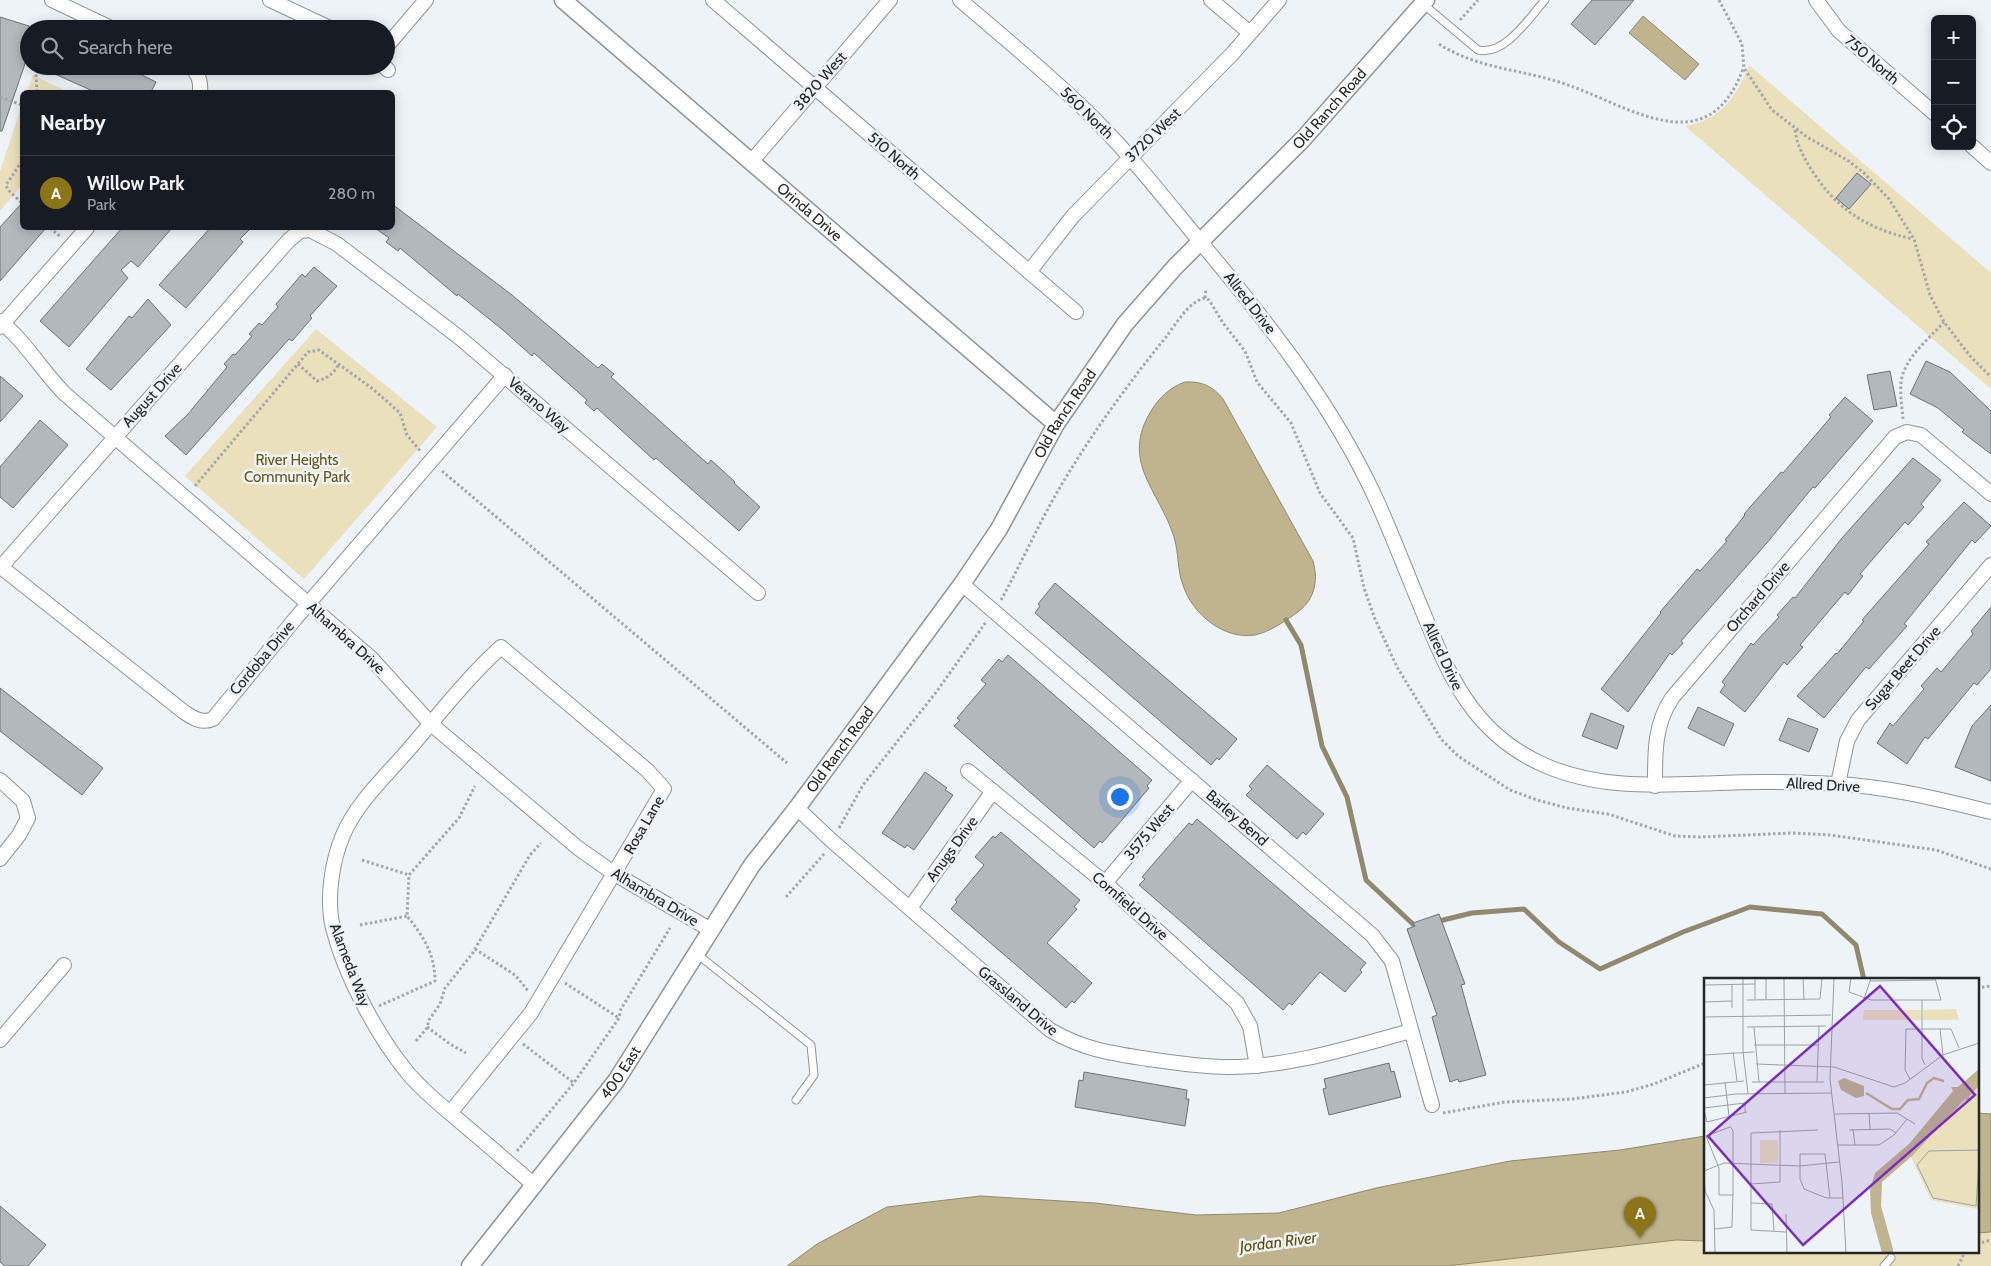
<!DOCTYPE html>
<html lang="en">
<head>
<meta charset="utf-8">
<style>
	:root { --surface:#171b24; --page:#242831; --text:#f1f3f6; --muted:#9ea1a6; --line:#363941; --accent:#8c7519 }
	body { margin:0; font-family:Cabin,sans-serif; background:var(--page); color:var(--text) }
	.controls { position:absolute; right:15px; top:15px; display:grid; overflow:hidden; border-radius:8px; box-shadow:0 2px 12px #0003 }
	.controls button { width:45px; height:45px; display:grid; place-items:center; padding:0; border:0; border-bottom:1px solid var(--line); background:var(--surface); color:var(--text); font:25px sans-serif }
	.you { position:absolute; left:1119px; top:796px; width:18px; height:18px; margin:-12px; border:4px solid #fff; border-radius:50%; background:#1a73e8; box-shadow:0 0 0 8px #1a73e833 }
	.badge { display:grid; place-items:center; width:32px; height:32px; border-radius:50%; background:var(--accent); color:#fff; font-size:16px; font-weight:700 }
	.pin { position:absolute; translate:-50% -41px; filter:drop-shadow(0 1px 2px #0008) }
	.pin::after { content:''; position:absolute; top:26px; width:18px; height:15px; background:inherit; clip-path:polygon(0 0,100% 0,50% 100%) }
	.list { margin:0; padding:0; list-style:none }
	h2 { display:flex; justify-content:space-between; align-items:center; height:65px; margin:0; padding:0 20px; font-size:21px }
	h2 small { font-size:16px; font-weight:400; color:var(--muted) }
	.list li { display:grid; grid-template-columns:32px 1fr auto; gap:15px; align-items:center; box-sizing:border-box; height:75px; padding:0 20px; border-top:1px solid var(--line) }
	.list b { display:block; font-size:19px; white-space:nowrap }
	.list p { margin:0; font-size:16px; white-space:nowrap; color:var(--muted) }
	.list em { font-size:16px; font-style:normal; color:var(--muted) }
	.icon { flex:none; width:28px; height:28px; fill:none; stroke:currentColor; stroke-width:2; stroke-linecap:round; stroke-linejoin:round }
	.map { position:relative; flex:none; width:1991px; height:1266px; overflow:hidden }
	.search { position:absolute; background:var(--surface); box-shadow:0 2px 12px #0003; left:20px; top:20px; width:375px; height:55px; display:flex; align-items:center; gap:12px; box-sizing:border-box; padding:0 18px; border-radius:28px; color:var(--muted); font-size:19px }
	.panel { position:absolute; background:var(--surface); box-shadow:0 2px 12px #0003; left:20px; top:90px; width:375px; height:140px; border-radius:8px }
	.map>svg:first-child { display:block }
</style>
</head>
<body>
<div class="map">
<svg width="1991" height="1266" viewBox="0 0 1991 1266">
	<rect width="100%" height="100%" fill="#edf3f7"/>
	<g fill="#eae0bc">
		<path d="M1749,65L1991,273V389L1685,126C1721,120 1736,97 1749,65Z"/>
		<polygon points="33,75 68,92 27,92"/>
		<polygon points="22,105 22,185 0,211 0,171"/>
		<polygon points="316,329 437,427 304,579 185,476"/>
		<polygon points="1977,1209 1991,1209 1991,1266 1386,1266 1705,1222 1705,1252 1977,1252"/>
	</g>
	<g fill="#bfb48d" stroke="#90896e">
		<polygon points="1643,16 1699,64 1685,80 1629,33"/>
		<path d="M1185,382C1201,381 1213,386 1223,399L1313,561C1319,582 1314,602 1295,614C1284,622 1269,632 1255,635C1224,640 1192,614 1183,585C1177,570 1179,553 1174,537C1159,490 1120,462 1151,411C1159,398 1170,387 1185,382Z"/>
		<polygon points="1977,1113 1991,1114 1991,1232 1977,1233"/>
		<polygon points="1705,1136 1705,1241 1676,1240 1447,1266 787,1266 817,1244 887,1207 980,1196 1095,1203 1196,1215 1279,1213 1376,1188 1510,1161 1620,1150"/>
	</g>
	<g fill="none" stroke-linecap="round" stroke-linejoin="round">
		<g stroke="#90896e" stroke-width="5">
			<polyline points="1286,620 1301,645 1322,746 1347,797 1366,880 1416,927 1420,926"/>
			<polyline points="1435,922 1472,913 1524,909 1559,942 1600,969 1683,932 1750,907 1822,914 1856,945 1864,980"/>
		</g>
	</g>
	<g fill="#b2b8bb" stroke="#6c7174">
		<polygon points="1592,0 1634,0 1595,45 1571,24"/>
		<polygon points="0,17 29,26 29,52 2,131 0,131"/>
		<polygon points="37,66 124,66 156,82 151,92 95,92"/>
		<polygon points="1857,173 1871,184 1849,209 1836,198"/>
		<polygon points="22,203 22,228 46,228 0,281 0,227"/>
		<polygon points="392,204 512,295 598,368 602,364 614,374 611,377 681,440 708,464 711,460 735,482 734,483 760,507 739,531 656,458 654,460 597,408 594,411 585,403 587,400 534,353 532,356 503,330 458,294 457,296 400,248 398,251 386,242 389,238 375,228 392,228"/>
		<polygon points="122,228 172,228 138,267 131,261 121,270 128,278 69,347 40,321"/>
		<polygon points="210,228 251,228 240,239 243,242 186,308 159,285"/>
		<polygon points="314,267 337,286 310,316 312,318 292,341 289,339 186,455 165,436 188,414 227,367 224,364 233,354 235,355 252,336 249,334 259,323 262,325 278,307 276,304 283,296 302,274 305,277"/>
		<polygon points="148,299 171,325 111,390 86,369 129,316 132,318"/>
		<polygon points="1926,361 1950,372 1991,411 1991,454 1962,432 1964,430 1938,408 1910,394"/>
		<polygon points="1890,371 1897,406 1874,410 1867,375"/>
		<polygon points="0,376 23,396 0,422"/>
		<polygon points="1845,397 1873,421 1815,488 1813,487 1766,544 1681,641 1683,643 1672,655 1670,653 1628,712 1601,689 1661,613 1660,612 1697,569 1700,571 1727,541 1725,540 1745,515 1744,514 1781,472 1783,473 1831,417 1829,415"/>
		<polygon points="40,420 68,445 13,508 0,497 0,467"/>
		<polygon points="1913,458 1941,480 1921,504 1924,507 1908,525 1905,522 1885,545 1860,574 1863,576 1848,595 1845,592 1800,645 1803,647 1787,665 1784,662 1745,712 1720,692 1725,685 1722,682 1751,643 1753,645 1779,617 1777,615 1793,597 1795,598 1842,538"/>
		<polygon points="1964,502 1991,526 1975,543 1972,540 1904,624 1907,626 1869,669 1866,667 1824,718 1797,696 1836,653 1837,654 1864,621 1862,620 1929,544 1926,542"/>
		<polygon points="1055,583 1237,739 1219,760 1217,758 1211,765 1035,613 1040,606 1038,604"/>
		<polygon points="1991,607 1991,669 1977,685 1974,683 1928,739 1925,737 1907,764 1877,743 1890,723 1893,726 1924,689 1921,686 1937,668 1941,672 1973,634 1971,631"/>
		<polygon points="1008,655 1152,780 1147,786 1149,788 1116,827 1102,843 1100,841 1094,848 954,726 960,720 957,718 986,684 981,680 999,659 1002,662"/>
		<polygon points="0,688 103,768 82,795 0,731"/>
		<polygon points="1991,705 1991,781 1955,767 1972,726"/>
		<polygon points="1698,707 1734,724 1724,746 1688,728"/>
		<polygon points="1591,713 1624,726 1617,749 1582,736"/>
		<polygon points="1788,718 1818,729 1809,752 1779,740"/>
		<polygon points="1267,765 1324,814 1306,835 1303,832 1297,839 1246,795 1252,789 1249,786"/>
		<polygon points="925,772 947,788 945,790 953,795 914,850 907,845 905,848 882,833"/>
		<polygon points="1197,819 1366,963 1360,970 1362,972 1345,992 1320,972 1292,1005 1289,1003 1283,1010 1139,885 1145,879 1142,877 1160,856 1189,823 1192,825"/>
		<polygon points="1001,832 1080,900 1074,907 1077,909 1047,943 1092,983 1074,1003 1072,1001 1066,1008 951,909 957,902 955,900 984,865 975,857 993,836 995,838"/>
		<polygon points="1439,914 1465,984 1461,985 1486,1075 1459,1082 1458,1079 1450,1082 1432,1017 1437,1015 1407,929 1415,926 1413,923"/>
		<polygon points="1389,1063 1391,1072 1394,1071 1401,1097 1329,1115 1323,1089 1326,1088 1324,1079"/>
		<polygon points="1084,1072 1187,1090 1186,1099 1189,1099 1185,1126 1075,1107 1079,1080 1083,1081"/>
		<polygon points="0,1206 46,1245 28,1266 5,1266 0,1262"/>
	</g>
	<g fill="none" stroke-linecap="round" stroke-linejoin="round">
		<g stroke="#8e9497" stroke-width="9">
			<g id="service">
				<path d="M1423,4L1478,50C1505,56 1529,18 1545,0"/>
				<polyline points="697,954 811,1045 814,1075 796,1100"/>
				<polyline points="1884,1266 1891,1258"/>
			</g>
		</g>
		<g stroke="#8e9497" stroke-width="16">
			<g id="minor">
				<polyline points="52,0 113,29"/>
				<polyline points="270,0 332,29"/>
				<polyline points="713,0 1076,312"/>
				<path d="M960,0C1002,36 1045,71 1084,109C1126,149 1161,194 1198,239C1265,319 1332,403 1376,499C1393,536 1407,574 1423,612C1450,678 1474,734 1544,765C1601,790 1660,785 1720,783C1759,781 1797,782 1835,784C1887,786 1941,800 1991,812"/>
				<polyline points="1211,0 1250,33"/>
				<polyline points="1816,0 1839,31 1935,114"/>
				<polyline points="386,47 426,0"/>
				<path d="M190,66C199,73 201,82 200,92"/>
				<polyline points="384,66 388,70"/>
				<polyline points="1972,146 1991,163"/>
				<polyline points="751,162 890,0"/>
				<polyline points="1029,272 1073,216 1233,53 1279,0"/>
				<path d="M0,321C26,342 42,371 65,394L370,657L431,724L578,848L615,874L711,930"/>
				<polyline points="0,327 87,228"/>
				<path d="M1,567L184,712C193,718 202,724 213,719L295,619L505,375"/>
				<polyline points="0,568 289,240 300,231 310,230 337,244 460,338 758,593"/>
				<polyline points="962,584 1372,935 1392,961 1432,1105"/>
				<polyline points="968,771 1105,883 1237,1003 1250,1026 1257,1066"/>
				<polyline points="0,780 23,801 28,818 19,835 0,859"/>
				<polyline points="1838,784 1847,741 1858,720 1991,565"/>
				<path d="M1655,786C1655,754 1654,725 1672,698L1895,437L1907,432L1921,435L1991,494"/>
				<path d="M797,808L832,841L1050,1030C1085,1050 1110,1053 1148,1059C1175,1063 1201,1067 1228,1067C1291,1067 1351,1047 1411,1031"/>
				<polyline points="1105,883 1192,780"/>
				<polyline points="910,908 993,791"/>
				<polyline points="0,1040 64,965"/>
				<path d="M450,1113L531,1013L664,789L648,771L501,647C468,677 439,714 410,748C387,775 357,802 343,835C332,861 326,899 333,928C345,975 376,1034 407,1072C421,1089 439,1104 456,1118C482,1140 508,1162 534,1185"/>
			</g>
		</g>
		<g stroke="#8e9497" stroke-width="19">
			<g id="tertiary">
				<path id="s1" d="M563,0L1056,424"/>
				<path id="s2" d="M470,1266L616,1081L752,865L797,808L962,584L999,529L1056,424L1125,324L1175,267L1303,139L1426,0"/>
			</g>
		</g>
		<g stroke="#a3a7aa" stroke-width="3" stroke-dasharray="2.5 2.5" stroke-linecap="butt">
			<polyline points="1719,0 1742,44 1744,68 1772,110 1807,137 1847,160 1864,173 1889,199 1914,239 1930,295 1944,322 1970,356 1991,377"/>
			<polyline points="1460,20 1478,0"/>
			<path d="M1439,44C1476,68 1518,69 1559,82C1625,102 1706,168 1743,69"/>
			<polyline points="37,92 36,74 40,66"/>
			<polyline points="0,97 22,105"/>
			<path d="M1795,130C1797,145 1803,156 1811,169C1836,209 1867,229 1913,239"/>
			<polyline points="22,161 6,185 8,190 22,203"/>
			<polyline points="50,228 61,237"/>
			<polyline points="1205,298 1206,289"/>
			<path d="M298,364L317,381C328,378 333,374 339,364"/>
			<path d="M1903,419C1902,407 1900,394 1901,383C1903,359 1929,339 1944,322"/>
			<polyline points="442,471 787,763"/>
			<polyline points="195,486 308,352 319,350 373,389 400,413 407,435 421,452"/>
			<path d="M1001,600C1021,564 1038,525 1059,489C1090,436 1127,385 1166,337C1176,324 1189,301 1205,298L1209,300L1223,323L1245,351L1257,382L1291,423L1320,493L1353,538L1364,588L1375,619L1397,667L1441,739L1458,756L1510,790L1537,800L1567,808L1608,814L1675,836L1700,837L1793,833L1830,835L1936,850L1991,869"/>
			<polyline points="839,828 863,785 937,691 986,622"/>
			<polyline points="362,860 409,875"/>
			<polyline points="786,897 825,853"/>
			<polyline points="360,925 407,916"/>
			<polyline points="475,949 515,975 529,992"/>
			<polyline points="565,983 619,1018"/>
			<polyline points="1977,988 1991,986"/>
			<path d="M379,1006L435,981C435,954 423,936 407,916L409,875L459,818L475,786"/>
			<polyline points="427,1027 450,1044 466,1053"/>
			<polyline points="416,1041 427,1028 429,1020 440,1004 445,988 472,954 530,855 541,843"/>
			<polyline points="523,1044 574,1083"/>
			<polyline points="1443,1113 1505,1102 1572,1099 1626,1092 1654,1084 1705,1063"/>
			<polyline points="517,1151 573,1084 619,1018 621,1009 670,928"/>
			<polyline points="1977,1244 1991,1240"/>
			<polyline points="1958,1266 1965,1252"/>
		</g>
		<use href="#service" stroke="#fff" stroke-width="7"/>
		<use href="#minor" stroke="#fff" stroke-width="14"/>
		<use href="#tertiary" stroke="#fff" stroke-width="16"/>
	</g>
	<g text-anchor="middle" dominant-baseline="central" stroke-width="5" stroke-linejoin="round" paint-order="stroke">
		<g font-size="15" fill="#242627" stroke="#edf3f7">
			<text transform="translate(1872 60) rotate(41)">750 North</text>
			<text transform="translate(820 81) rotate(-49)">3820 West</text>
			<text stroke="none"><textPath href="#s2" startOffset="1446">Old Ranch Road</textPath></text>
			<text transform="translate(1087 113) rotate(44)">560 North</text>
			<text transform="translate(1153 135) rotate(-44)">3720 West</text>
			<text transform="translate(894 156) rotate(41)">510 North</text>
			<text stroke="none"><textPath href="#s1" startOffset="325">Orinda Drive</textPath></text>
			<text transform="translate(1250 303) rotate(52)">Allred Drive</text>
			<text transform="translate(152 395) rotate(-48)">August Drive</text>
			<text transform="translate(539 405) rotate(41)">Verano Way</text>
			<text stroke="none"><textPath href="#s2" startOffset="1041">Old Ranch Road</textPath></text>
			<text transform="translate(1758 597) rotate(-49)">Orchard Drive</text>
			<text transform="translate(346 638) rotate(42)">Alhambra Drive</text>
			<text transform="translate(1443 656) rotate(65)">Allred Drive</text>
			<text transform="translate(262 658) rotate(-50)">Cordoba Drive</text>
			<text transform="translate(1903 668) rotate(-49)">Sugar Beet Drive</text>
			<text stroke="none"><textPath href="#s2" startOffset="636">Old Ranch Road</textPath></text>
			<text transform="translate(1823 785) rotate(3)">Allred Drive</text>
			<text transform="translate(1237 818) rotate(41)">Barley Bend</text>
			<text transform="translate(644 825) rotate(-60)">Rosa Lane</text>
			<text transform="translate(1149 832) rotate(-50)">3575 West</text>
			<text transform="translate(952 849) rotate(-54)">Anugs Drive</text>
			<text transform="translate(655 897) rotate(31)">Alhambra Drive</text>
			<text transform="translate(1130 906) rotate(41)">Cornfield Drive</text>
			<text transform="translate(350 965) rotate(69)">Alameda Way</text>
			<text transform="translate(1018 1001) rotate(40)">Grassland Drive</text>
			<text stroke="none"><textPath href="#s2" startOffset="245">400 East</textPath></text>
		</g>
		<g font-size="15" fill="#665513" stroke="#edf3f7">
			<text x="297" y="460">River Heights<tspan x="297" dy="17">Community Park</tspan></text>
		</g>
		<g font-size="16" font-style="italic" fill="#5e4d06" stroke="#edf3f7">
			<text transform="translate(1278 1242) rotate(-7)">Jordan River</text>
		</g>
	</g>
	<g transform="translate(1704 978)">
		<rect width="275" height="275" fill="#edf3f7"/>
		<path d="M252,31L255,42H219V32ZM160,32H217V42H159ZM275,108V228L273,231L227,222L206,177L240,138ZM56,162H74V185H56Z" fill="#eae0bc"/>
		<path d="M275,91V108L265,118V124L261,121L208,178L178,204L177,228L189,271V275H178L167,235L166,212L171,195L205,166L249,113L247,109H254ZM140,100L160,108V118L152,120L137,112L134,103Z" fill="#bfb48d"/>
		<path fill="none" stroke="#bfb48d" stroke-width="2.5" d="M162,115L188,131H196L204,122L215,121L223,105L230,100L240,103"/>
		<path fill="none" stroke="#9da1a4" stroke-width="1" d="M39,0V74L44,115M51,0V21M62,0V21M80,0L81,115M99,0L100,22M130,0L126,101L138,204L142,275M147,0L145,14L167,22H237L231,0M166,3L231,2M28,6V30M0,7L51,6M160,21L167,0M43,22L116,21L118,0M218,22V80L221,87M0,24L28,23M0,39L127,37M43,49L122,48M50,49L55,104M236,51L239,77M50,67H114M29,74L33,103M0,77L50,74M52,86L130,89L190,109L201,105L239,77L275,65M206,101L201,92L202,51H247L255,70M21,104L25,138M48,104H120M113,104L115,48M0,107L40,103M0,120L32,116L127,115M0,130L41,125V135M0,132L3,144L43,134M165,135L166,151M131,136L193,135L211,146M149,151L151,167M145,152L186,151L192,155M134,167H175L190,157L203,141M275,172L225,173L213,187L229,220L272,228L275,184M0,193L20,185L96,188L135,184M0,193L1,213L10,232L11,275M47,206L76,204V152M126,220L121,176H96V201L100,211L120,219L123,220H139M47,225L68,226L70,253M82,236L83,275M11,251L28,249V247L29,215V152L26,149L2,158L15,190V217H29M82,254L47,252V155L114,152"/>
		<path fill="#7b2cbf" fill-opacity="0.15" stroke="#7b2cbf" stroke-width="2.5" d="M176,8L271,117L99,267L4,158Z"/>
		<rect width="275" height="275" fill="none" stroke="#242627" stroke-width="2.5"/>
	</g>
</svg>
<div class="controls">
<button>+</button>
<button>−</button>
<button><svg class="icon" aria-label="locate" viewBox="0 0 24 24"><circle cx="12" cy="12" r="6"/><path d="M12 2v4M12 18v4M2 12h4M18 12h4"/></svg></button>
</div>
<div class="you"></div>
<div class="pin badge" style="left:1640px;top:1238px">A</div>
<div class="search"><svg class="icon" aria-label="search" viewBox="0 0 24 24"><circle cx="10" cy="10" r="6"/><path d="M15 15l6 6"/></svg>Search here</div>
<section class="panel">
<h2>Nearby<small></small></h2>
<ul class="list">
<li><span class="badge">A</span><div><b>Willow Park</b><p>Park</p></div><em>280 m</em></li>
</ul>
</section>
</div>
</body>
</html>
